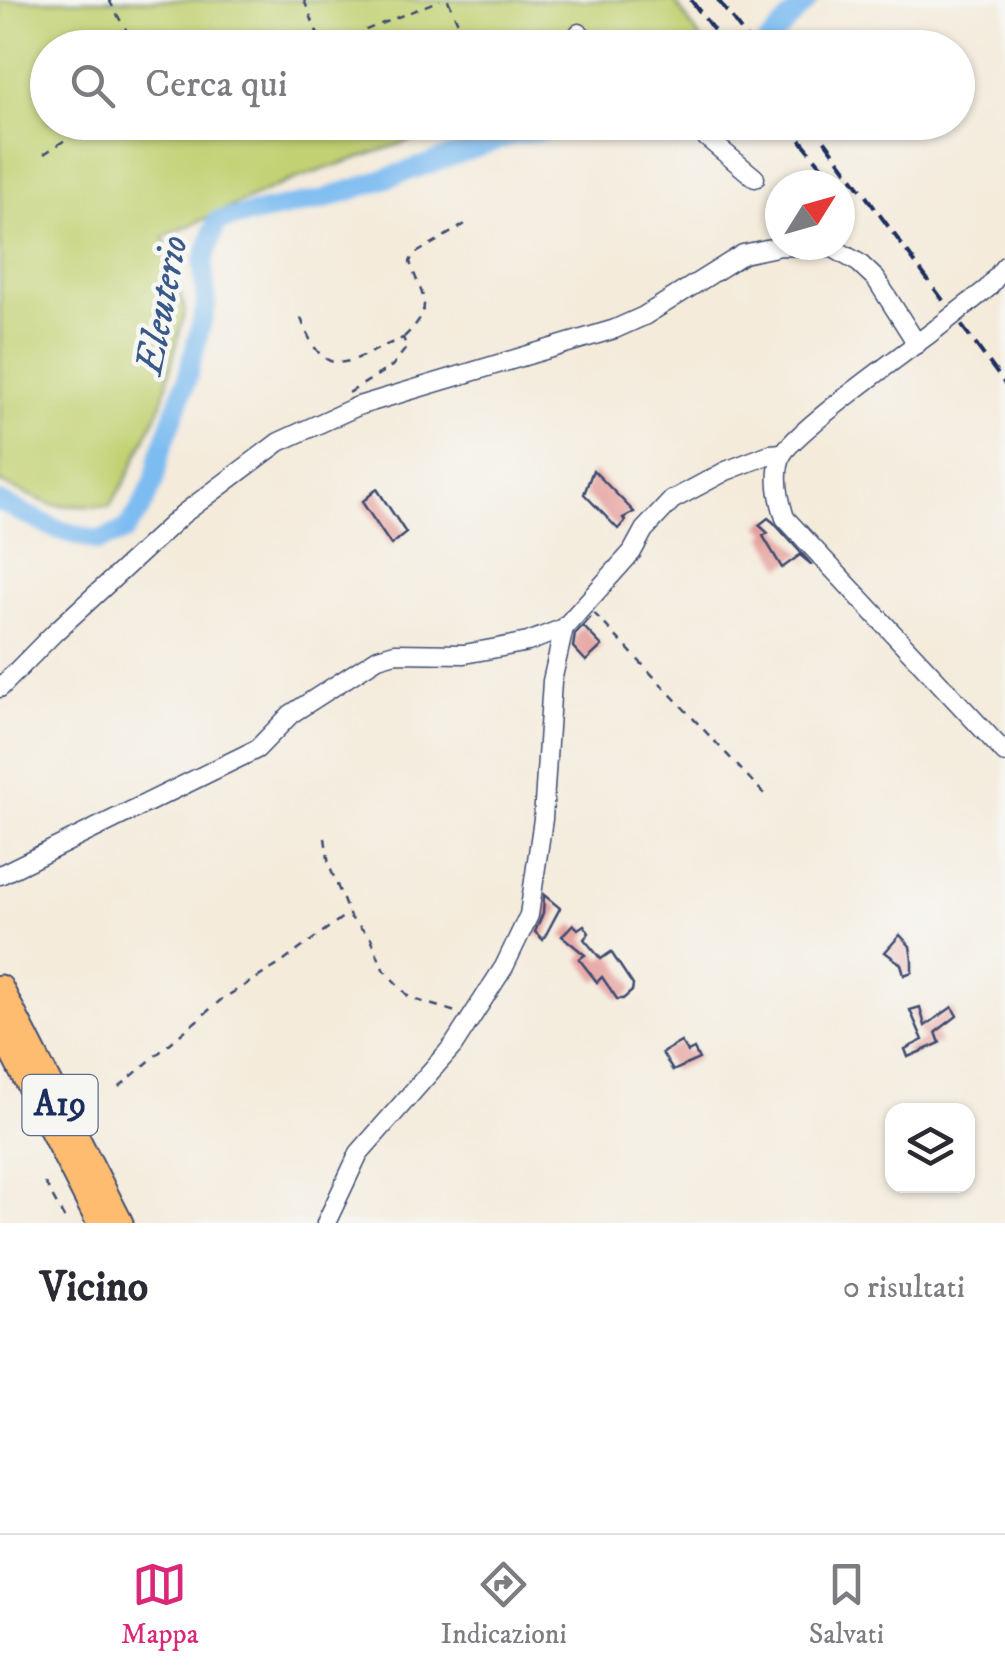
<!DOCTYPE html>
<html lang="it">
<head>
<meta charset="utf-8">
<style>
	:root { --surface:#fff; --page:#f2f2f3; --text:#2b2b33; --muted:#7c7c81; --line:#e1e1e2; --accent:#db2777 }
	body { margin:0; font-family:"IM FELL DW Pica",serif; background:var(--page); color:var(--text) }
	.controls { position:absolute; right:30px; bottom:30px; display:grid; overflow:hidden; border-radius:20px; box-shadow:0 2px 8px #0004 }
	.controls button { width:90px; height:90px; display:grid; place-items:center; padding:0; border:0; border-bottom:2px solid var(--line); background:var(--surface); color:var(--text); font:50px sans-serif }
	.compass { position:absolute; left:765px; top:170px; width:90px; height:90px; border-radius:50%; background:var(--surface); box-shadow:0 2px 8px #0004; rotate:53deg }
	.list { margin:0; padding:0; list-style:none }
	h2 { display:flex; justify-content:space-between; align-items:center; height:130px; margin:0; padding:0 40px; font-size:42px }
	h2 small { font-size:32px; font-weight:400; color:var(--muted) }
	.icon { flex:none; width:55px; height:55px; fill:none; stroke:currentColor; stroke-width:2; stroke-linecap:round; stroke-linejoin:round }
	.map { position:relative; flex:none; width:1005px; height:1223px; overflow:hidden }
	.search { position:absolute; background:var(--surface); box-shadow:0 2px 8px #0004; left:30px; right:30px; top:30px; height:110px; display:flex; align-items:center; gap:25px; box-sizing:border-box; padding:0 35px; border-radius:55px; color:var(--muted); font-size:38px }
	.sheet { height:310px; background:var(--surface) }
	nav { display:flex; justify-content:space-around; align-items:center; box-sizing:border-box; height:140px; border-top:2px solid var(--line); background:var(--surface); font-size:28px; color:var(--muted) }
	nav a { display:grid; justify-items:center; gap:5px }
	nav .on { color:var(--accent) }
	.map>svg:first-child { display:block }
</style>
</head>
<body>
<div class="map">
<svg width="1005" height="1223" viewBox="0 0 1005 1223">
	<rect width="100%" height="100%" fill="#f6f6f2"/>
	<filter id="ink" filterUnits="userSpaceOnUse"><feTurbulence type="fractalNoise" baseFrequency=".01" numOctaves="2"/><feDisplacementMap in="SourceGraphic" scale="20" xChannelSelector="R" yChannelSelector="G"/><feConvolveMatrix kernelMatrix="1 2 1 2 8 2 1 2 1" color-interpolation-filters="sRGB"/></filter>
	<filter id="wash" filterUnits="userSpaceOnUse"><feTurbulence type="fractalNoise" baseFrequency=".0048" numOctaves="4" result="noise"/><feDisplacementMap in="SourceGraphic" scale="40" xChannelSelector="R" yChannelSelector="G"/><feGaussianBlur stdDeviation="2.25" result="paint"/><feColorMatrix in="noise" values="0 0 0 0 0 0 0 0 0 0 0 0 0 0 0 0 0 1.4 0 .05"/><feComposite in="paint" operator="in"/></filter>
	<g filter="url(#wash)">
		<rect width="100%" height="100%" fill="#f4ebdb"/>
		<polygon fill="#c2d173" stroke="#6e8068" stroke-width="2.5" points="0,0 674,0 705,46 48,48 48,122 464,123 289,181 164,237 185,310 162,403 124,484 109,507 52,505 0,483"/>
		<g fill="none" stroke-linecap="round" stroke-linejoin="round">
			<g stroke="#7dbcf1" stroke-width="20">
				<polyline points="763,48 808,0"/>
				<polyline points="0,502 56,529 98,541 125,531 140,510 154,482 160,454 186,382 206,306 203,263 217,221 325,199 511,136 597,122"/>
			</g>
		</g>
		<g id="blocks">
			<g fill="#e49a97">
				<polygon points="593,470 634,512 623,518 625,521 618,529 584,494"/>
				<polygon points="377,489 406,533 391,545 362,502"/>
				<polygon points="768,518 773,522 812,565 800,555 782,568 763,536 768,533 759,525"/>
				<polygon points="591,617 583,626 602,646 586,661 573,647 575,634"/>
				<polygon points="544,895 560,908 543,940 535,932 543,913"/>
				<polygon points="573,924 578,929 584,925 589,933 584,939 601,959 611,952 633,985 632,991 623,999 617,999 602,977 597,982 579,959 585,955 562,936"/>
				<polygon points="900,935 910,946 912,960 912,972 904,975 901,964 885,952"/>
				<polygon points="920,1007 925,1026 952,1007 957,1016 936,1032 940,1043 908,1057 905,1049 923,1040 910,1010"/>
				<polygon points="681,1042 688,1052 694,1049 699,1059 673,1071 662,1053"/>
			</g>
		</g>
	</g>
	<g filter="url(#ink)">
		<use href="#blocks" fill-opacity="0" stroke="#3c4b71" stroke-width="2.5"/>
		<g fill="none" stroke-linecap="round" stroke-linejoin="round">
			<g stroke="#3c4b71" stroke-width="21">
				<g id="minor">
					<polyline points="579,33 597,48"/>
					<polyline points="688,122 755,178"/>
					<polyline points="960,310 988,288 1005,266"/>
					<path d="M936,329C909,350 790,434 781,457C774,477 779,499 785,518L1005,753"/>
					<polyline points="0,688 54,633 183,514 279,442 358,406 615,329 644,316 743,254 781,246 833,248 859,263 876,279 917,344"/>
					<polyline points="0,875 257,749 291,714 378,658 395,653 464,654 497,648 528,642 564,628 632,552 644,530 672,500 726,471 770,454 782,453"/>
					<polyline points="326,1223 359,1153 453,1046 504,967 529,915 543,819 552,681 564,628"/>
				</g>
			</g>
			<g stroke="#3c4b71" stroke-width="29">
				<g id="highway">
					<polyline points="0,988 120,1223"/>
					<polyline points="0,1028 100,1223"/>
				</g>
			</g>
			<g stroke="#3c4b71" stroke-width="2.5" stroke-dasharray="8 8" stroke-linecap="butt">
				<polyline points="109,0 124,27 141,48"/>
				<polyline points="304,0 323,47"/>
				<polyline points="448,0 458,23"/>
				<polyline points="321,48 440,0"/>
				<polyline points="44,154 92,122"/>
				<path d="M301,318C326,389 350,359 403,338L407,347L392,366L344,396"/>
				<path d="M404,337C437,305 422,299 410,262L413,255L467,223"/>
				<polyline points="594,613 768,798"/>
				<polyline points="325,838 329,865 350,917 371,938 383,969 410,998 459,1013"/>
				<polyline points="119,1087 222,999 280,964 348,913"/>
				<polyline points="45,1183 67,1223"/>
			</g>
			<use href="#minor" stroke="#fff" stroke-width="18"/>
			<use href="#highway" stroke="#febc70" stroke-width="25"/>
			<g stroke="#1b2f5e" stroke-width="4" stroke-dasharray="15 8" stroke-linecap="butt">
				<polyline points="691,0 727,48"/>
				<polyline points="718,0 754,48"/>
				<polyline points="786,122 837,185"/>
				<polyline points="811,122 1005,384"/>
			</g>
			<g stroke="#3c4b71" stroke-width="21" stroke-linecap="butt">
				<polyline id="minor-bridge" points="936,329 960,310"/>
			</g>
			<use href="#minor-bridge" stroke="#fff" stroke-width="18"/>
		</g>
	</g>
	<g text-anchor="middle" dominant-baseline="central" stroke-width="9" stroke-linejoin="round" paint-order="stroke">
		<rect fill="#f6f6f2" stroke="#5d6b8a" stroke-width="2.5" x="22.5" y="1075" width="75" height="60" rx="8"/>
		<g font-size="35" font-weight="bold" fill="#1b2f5e">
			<text x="60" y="1105">A19</text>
		</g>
		<g font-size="40" font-style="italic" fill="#38598a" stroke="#f6f6f2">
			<text transform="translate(163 305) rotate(-79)">Eleuterio</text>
		</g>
	</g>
</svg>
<div class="controls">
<button><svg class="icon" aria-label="layers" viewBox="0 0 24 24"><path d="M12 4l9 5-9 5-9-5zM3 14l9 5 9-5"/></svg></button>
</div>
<svg class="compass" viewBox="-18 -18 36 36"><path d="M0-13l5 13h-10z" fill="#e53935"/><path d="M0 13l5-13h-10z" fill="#7c7c81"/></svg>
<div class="search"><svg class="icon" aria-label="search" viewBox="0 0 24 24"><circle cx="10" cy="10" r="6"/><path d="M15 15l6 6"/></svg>Cerca qui</div>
</div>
<section class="sheet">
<h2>Vicino<small>0 risultati</small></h2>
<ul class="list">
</ul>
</section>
<nav>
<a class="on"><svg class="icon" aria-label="map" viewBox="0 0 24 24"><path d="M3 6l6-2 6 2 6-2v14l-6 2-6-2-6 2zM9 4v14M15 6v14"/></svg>Mappa</a>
<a><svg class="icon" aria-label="directions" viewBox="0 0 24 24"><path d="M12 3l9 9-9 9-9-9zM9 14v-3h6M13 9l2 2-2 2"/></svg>Indicazioni</a>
<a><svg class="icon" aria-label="saved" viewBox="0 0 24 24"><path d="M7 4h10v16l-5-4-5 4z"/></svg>Salvati</a>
</nav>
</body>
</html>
